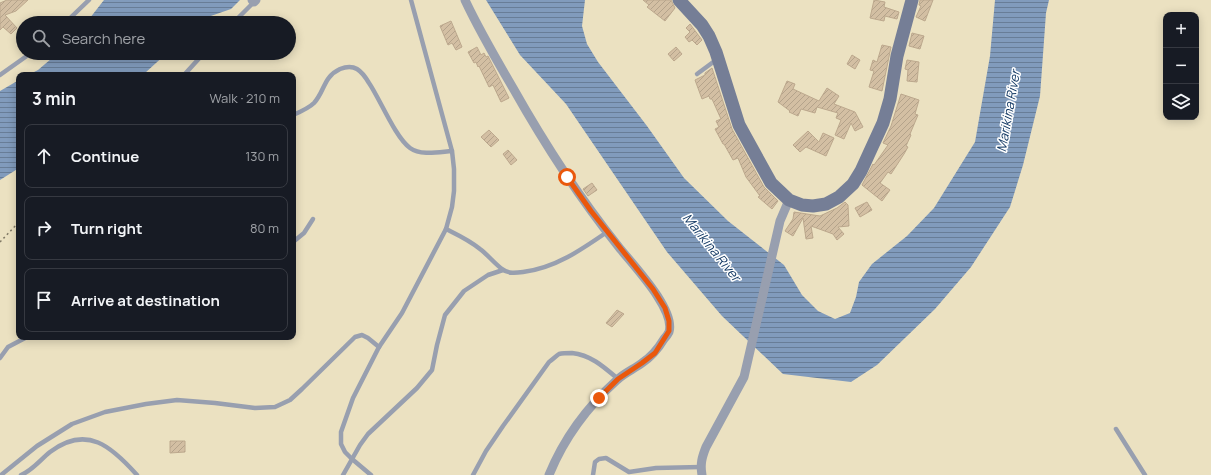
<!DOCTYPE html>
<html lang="en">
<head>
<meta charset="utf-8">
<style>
	:root { --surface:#171b24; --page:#242831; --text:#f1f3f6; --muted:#9ea1a6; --line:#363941 }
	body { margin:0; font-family:Manrope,sans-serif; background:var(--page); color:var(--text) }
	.controls { position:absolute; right:12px; top:12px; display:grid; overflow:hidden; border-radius:8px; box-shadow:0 2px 10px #0003 }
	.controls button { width:36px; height:36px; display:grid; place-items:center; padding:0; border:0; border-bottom:1px solid var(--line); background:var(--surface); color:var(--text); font:20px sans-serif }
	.stop { position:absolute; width:12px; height:12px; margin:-9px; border:3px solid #ea580c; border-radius:50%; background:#fff }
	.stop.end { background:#ea580c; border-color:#fff; box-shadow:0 1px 4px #0008 }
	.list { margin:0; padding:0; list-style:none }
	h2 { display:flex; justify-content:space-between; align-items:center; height:52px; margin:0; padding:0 16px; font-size:17px }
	h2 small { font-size:13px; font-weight:400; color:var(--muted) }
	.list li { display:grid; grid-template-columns:26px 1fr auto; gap:12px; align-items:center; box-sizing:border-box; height:64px; margin:0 8px 8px; padding:0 8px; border:1px solid var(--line); border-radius:8px }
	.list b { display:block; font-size:15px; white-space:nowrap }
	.list em { font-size:13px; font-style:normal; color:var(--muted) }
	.icon { flex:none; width:22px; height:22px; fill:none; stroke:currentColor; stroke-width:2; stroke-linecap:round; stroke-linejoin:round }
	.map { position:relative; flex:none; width:1211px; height:475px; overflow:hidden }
	.search { position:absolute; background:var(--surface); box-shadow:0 2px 10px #0003; left:16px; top:16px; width:280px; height:44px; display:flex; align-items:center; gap:10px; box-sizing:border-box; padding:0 14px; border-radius:22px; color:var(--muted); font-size:15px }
	.panel { position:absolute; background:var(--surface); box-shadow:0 2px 10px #0003; left:16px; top:72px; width:280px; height:268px; border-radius:8px }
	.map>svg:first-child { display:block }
</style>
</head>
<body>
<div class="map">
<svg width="1211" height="475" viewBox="0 0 1211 475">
	<defs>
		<pattern id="water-rules" width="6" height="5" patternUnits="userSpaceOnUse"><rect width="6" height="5" fill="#819bbc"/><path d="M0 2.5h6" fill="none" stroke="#687d97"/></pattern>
		<pattern id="building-hatch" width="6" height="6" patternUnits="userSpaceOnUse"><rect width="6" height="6" fill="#d3bfa3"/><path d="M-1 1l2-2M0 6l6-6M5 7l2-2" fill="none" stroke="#b4a38b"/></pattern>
	</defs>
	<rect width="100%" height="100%" fill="#ebe1c1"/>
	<g fill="url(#water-rules)">
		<polygon points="104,0 240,0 231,9 205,18 195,23 86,23"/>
		<polygon points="486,0 585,0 582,26 587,44 598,62 647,126 684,178 728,221 784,265 802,295 818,311 835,319 850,313 856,297 859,282 872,264 907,236 934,208 975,142 990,56 995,0 1049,0 1046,13 1040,96 1023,165 1010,207 971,267 935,309 877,365 851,382 783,374 722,316 667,252 566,104 520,55"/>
		<polygon points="58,53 167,53 145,73 140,75 28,75 38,70"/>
		<polygon points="19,80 19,168 0,180 0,91"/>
	</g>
	<g fill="url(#building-hatch)" stroke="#bca88d">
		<polygon points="7,0 28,0 16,11 5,15 17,28 11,34 3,27 0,30 0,3"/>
		<polygon points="643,0 671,0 675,8 665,21 647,7 649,5"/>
		<polygon points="874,0 885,2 884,7 899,12 897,19 885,16 884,21 870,18"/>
		<polygon points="920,0 933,0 925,21 916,17 921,6 919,5"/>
		<polygon points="451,21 462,47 456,50 452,43 448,45 440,26"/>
		<polygon points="690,24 702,40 697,45 692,40 689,42 685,37 690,32 686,28"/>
		<polygon points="912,33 924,36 920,49 909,46"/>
		<polygon points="882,45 891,47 882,91 869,87 874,71 870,70 873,60 877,62"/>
		<polygon points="477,47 481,55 484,53 486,57 488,56 509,98 501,102 493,85 489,87 479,66 478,67 476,62 474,63 468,52"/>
		<polygon points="676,47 682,54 674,61 668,54"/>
		<polygon points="852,55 860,60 855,69 847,64"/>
		<polygon points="907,60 919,62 917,82 907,81 908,70 905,69"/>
		<polygon points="712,68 732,129 764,187 778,201 772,209 758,197 760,196 746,177 738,158 733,160 724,144 723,144 715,129 719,127 716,121 721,119 712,99 710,99 709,96 702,99 695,80 705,75 705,73"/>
		<polygon points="787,81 795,84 793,89 819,101 827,88 839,96 834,104 855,112 863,127 855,131 851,123 844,139 835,135 841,120 836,118 838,113 817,107 815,113 801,109 798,116 789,112 790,111 778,102"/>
		<polygon points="901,94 919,100 915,114 918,115 910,134 911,135 906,146 908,147 904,154 891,174 888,172 880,183 890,190 882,201 862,185 873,164 874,165 888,145 883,143 891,126"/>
		<polygon points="489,130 499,140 491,147 481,137"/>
		<polygon points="808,131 819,142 823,133 834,138 826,156 806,147 800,152 793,145"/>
		<polygon points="508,150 517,160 511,165 503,154"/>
		<polygon points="592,183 597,190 588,196 583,189"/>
		<polygon points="845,202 848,205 849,226 838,227 844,234 837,240 833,234 811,226 813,238 806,239 803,218 793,236 785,231 793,219 794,212 820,216 837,208"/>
		<polygon points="867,202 872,210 860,217 855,208"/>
		<polygon points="617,310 624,314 612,327 606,323"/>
		<polygon points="170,441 185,441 185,452 170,453"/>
	</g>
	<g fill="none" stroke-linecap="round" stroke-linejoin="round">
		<polyline stroke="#807965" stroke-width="1.5" stroke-dasharray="2 3" stroke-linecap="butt" points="0,242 19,222"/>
		<g stroke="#989faf" stroke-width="4.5">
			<polyline points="65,23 89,0"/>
			<polyline points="233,23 254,2"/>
			<polyline points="697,74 716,60"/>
			<polyline points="0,75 31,53"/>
			<polyline points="184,75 204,53"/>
			<path d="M293,115C300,112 309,108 314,103C325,91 323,77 340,69C345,67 352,66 357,69C362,72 366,78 369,83C380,99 395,137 410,148C421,156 439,152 452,151"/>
			<path d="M446,229C458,235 469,240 480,249C488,255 494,263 502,269C508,274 516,273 523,272C555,268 581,250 607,232"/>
			<polyline points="293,242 304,233 313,219"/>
			<polyline points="0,358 8,347 27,337"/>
			<polyline points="1116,429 1145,475"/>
			<polyline points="1,475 37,446 72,424 105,412 146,404 177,400 215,403 255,408 275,407 290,400 302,389 355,337 362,335 368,338 379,347"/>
			<path d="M21,475C33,470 40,460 50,452C87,424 112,447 137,475"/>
			<polyline points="343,475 360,445 368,434 417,388 432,370 437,345 445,315 464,291 488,275 503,270"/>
			<polyline points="371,475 352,459 345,452 341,444 341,432 353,398 379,347 402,313 446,229 452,207 454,191 454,169 452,151 411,0"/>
			<path d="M473,475L486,451L503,426L549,362C552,360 556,356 559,354C563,353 568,353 572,353C591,355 604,367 618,379"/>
			<polyline points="593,475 595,462 599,459 606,458 629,472 656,468 701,467"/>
		</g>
		<g stroke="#989faf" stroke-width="9">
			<polyline points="252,0 254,2 256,0"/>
			<path d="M465,0C479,30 496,59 513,88C544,143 578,196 618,246C631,263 676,309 669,332C668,334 666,337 664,339C658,349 651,357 642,363C634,369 624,373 617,380C587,407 564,438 549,475"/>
			<path d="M702,475C700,464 702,457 706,447L744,377L780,221L789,200"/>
		</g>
		<polyline stroke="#757e96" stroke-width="13" points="679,0 702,25 709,36 716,52 739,125 771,183 789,200 802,205 813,206 826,204 839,197 853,184 861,171 883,123 890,99 897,56 912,0"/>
	</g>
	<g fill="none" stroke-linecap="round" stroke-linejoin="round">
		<polyline stroke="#ea580c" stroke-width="5" points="567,177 591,211 653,289 665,308 669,321 669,331 655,353 642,363 618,379 599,398"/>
	</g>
	<g text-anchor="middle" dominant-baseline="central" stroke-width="3" stroke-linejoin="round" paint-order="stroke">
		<g font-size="13" font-style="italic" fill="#133964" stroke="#fff">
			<text transform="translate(1008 111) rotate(-80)">Marikina River</text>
			<text transform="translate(712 247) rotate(51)">Marikina River</text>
		</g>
	</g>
</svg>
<div class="controls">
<button>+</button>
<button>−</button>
<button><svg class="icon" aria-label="layers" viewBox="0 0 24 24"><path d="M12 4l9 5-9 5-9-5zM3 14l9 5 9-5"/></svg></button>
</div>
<div class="stop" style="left:567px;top:177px"></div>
<div class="stop end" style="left:599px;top:398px"></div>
<div class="search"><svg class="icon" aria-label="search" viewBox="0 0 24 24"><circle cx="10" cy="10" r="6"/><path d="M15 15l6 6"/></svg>Search here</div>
<section class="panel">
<h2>3 min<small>Walk · 210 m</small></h2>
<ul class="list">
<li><svg class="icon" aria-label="ahead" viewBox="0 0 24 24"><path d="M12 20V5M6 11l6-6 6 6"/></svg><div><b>Continue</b></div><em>130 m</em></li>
<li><svg class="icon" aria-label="right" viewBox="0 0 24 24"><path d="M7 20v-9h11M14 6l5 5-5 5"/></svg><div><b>Turn right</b></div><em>80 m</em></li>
<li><svg class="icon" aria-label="arrive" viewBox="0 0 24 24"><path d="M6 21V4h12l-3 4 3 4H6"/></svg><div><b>Arrive at destination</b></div></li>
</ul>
</section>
</div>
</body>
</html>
